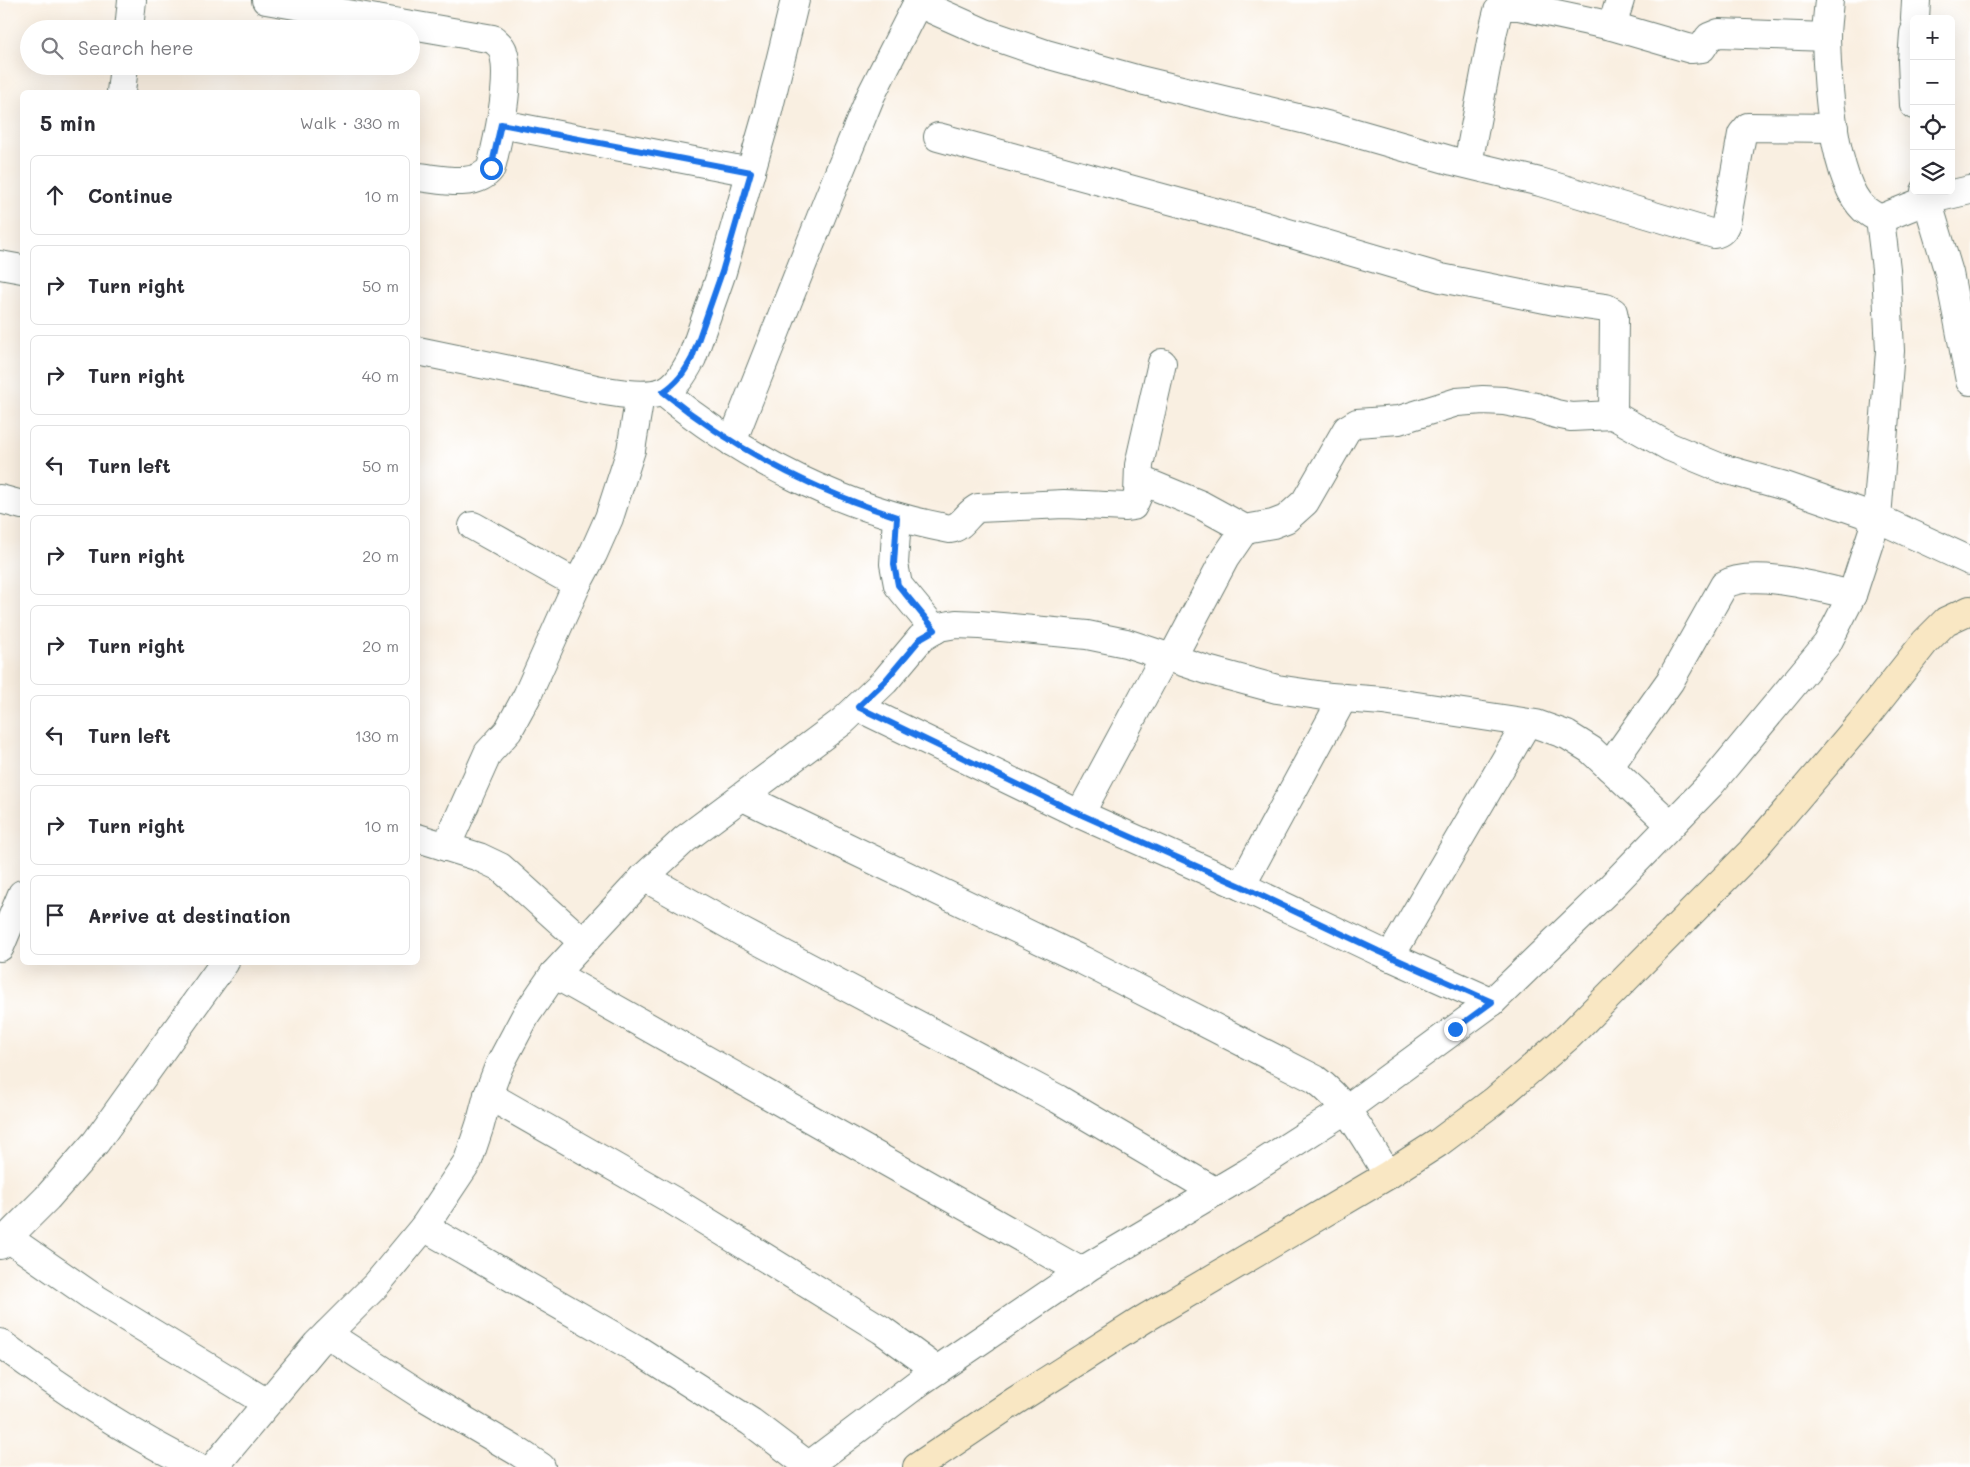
<!DOCTYPE html>
<html lang="en">
<head>
<meta charset="utf-8">
<style>
	:root { --surface:#fff; --page:#f7f7f7; --text:#2b2b33; --muted:#7c7c81; --line:#e1e1e2 }
	body { margin:0; font-family:Mali,sans-serif; background:var(--page); color:var(--text) }
	.controls { position:absolute; right:15px; top:15px; display:grid; overflow:hidden; border-radius:8px; box-shadow:0 5px 20px #0002 }
	.controls button { width:45px; height:45px; display:grid; place-items:center; padding:0; border:0; border-bottom:1px solid var(--line); background:var(--surface); color:var(--text); font:25px sans-serif }
	.stop { position:absolute; width:15px; height:15px; margin:-11px; border:4px solid #1a73e8; border-radius:50%; background:#fff }
	.stop.end { background:#1a73e8; border-color:#fff; box-shadow:0 1px 5px #0008 }
	.list { margin:0; padding:0; list-style:none }
	h2 { display:flex; justify-content:space-between; align-items:center; height:65px; margin:0; padding:0 20px; font-size:21px }
	h2 small { font-size:16px; font-weight:400; color:var(--muted) }
	.list li { display:grid; grid-template-columns:32px 1fr auto; gap:15px; align-items:center; box-sizing:border-box; height:80px; margin:0 10px 10px; padding:0 10px; border:1px solid var(--line); border-radius:8px }
	.list b { display:block; font-size:19px; white-space:nowrap }
	.list em { font-size:16px; font-style:normal; color:var(--muted) }
	.icon { flex:none; width:28px; height:28px; fill:none; stroke:currentColor; stroke-width:2; stroke-linecap:round; stroke-linejoin:round }
	.map { position:relative; flex:none; width:1970px; height:1467px; overflow:hidden }
	.search { position:absolute; background:var(--surface); box-shadow:0 5px 20px #0002; left:20px; top:20px; width:400px; height:55px; display:flex; align-items:center; gap:12px; box-sizing:border-box; padding:0 18px; border-radius:28px; color:var(--muted); font-size:19px }
	.panel { position:absolute; background:var(--surface); box-shadow:0 5px 20px #0002; left:20px; top:90px; width:400px; height:875px; border-radius:8px }
	.map>svg:first-child { display:block }
</style>
</head>
<body>
<div class="map">
<svg width="1970" height="1467" viewBox="0 0 1970 1467">
	<rect width="100%" height="100%" fill="#fff"/>
	<filter id="ink" filterUnits="userSpaceOnUse"><feTurbulence type="fractalNoise" baseFrequency=".02" numOctaves="2"/><feDisplacementMap in="SourceGraphic" scale="10" xChannelSelector="R" yChannelSelector="G"/><feConvolveMatrix kernelMatrix="1 2 1 2 8 2 1 2 1" color-interpolation-filters="sRGB"/></filter>
	<filter id="wash" filterUnits="userSpaceOnUse"><feTurbulence type="fractalNoise" baseFrequency=".0096" numOctaves="4" result="noise"/><feDisplacementMap in="SourceGraphic" scale="20" xChannelSelector="R" yChannelSelector="G"/><feGaussianBlur stdDeviation="1.12" result="paint"/><feColorMatrix in="noise" values="0 0 0 0 0 0 0 0 0 0 0 0 0 0 0 0 0 1.4 0 .05"/><feComposite in="paint" operator="in"/></filter>
	<g filter="url(#wash)">
		<rect width="100%" height="100%" fill="#f9efe1"/>
	</g>
	<g filter="url(#ink)">
		<g fill="none" stroke-linecap="round" stroke-linejoin="round">
			<g stroke="#6b7b71" stroke-width="30">
				<g id="street">
					<path d="M266,0L493,39C497,43 502,46 503,51C512,79 498,139 491,168C476,189 440,179 418,177"/>
					<path d="M1829,0C1828,13 1826,26 1826,38C1827,79 1833,181 1864,209C1869,213 1874,216 1880,219L1927,200L1949,273L1970,381"/>
					<path d="M918,3L985,33L1046,54L1136,79L1331,126L1453,161L1540,182L1714,234C1721,233 1723,230 1726,223L1742,134L1748,127L1834,128"/>
					<polyline points="1915,19 1916,0"/>
					<polyline points="1612,26 1620,0"/>
					<polyline points="129,29 132,0"/>
					<polyline points="1914,33 1912,61 1914,105"/>
					<polyline points="121,92 124,66"/>
					<polyline points="501,124 751,172"/>
					<polyline points="938,137 1258,224 1441,278 1555,301 1606,308 1613,312 1614,317 1613,415"/>
					<polyline points="1468,164 1493,31 1498,11 1503,6 1519,6 1612,26 1691,49 1702,48 1709,37 1719,33 1826,37"/>
					<polyline points="1925,191 1927,200 1970,190"/>
					<polyline points="0,265 22,269"/>
					<path d="M418,351C461,360 505,369 549,378C578,385 634,401 662,392C677,387 685,371 692,358L722,272L767,115L795,0"/>
					<path d="M663,392C746,460 844,509 950,529C963,527 967,513 978,508L1064,504L1126,507L1133,506L1138,495L1139,465L1162,363"/>
					<polyline points="732,442 827,202 871,95 919,0"/>
					<polyline points="1140,480 1201,505 1245,529 1273,524 1286,519 1305,502 1347,429 1357,423 1399,420 1457,402 1483,400 1504,401 1536,407 1556,414 1571,417 1613,415 1670,447 1721,468 1785,486 1877,518 1970,561"/>
					<polyline points="0,499 22,505"/>
					<polyline points="897,517 894,564 898,585 935,630"/>
					<polyline points="473,526 577,584"/>
					<polyline points="1172,658 1225,558 1245,529"/>
					<polyline points="858,707 1073,811 1241,886 1378,951 1492,1002"/>
					<path d="M1609,767L1670,681L1724,585C1752,568 1821,588 1852,595"/>
					<path d="M743,797L1082,960L1315,1079C1347,1102 1367,1142 1388,1175"/>
					<polyline points="1080,814 1165,656"/>
					<polyline points="418,838 479,857 500,867 583,942"/>
					<polyline points="446,847 488,753 508,731 527,696 577,584 593,554 609,518 631,450 640,395"/>
					<polyline points="644,877 742,932 1058,1099 1216,1192"/>
					<polyline points="1241,886 1343,698"/>
					<polyline points="0,947 22,894"/>
					<polyline points="1390,957 1527,723"/>
					<polyline points="554,974 1082,1272"/>
					<polyline points="488,1095 672,1200 882,1330 937,1370"/>
					<polyline points="424,1227 638,1350 751,1422 809,1466"/>
					<polyline points="8,1238 90,1295 267,1403"/>
					<polyline points="0,1245 47,1198 96,1142 225,962"/>
					<polyline points="327,1334 423,1396 520,1453 541,1467"/>
					<path d="M0,1343C63,1390 127,1433 197,1467"/>
					<polyline points="214,1467 317,1344 376,1285 424,1227 468,1161 480,1125 488,1095 499,1066 526,1015 554,974 644,877 685,839 843,721 885,681 921,638 939,627 956,624 980,625 1087,635 1126,643 1207,670 1277,689 1331,697 1383,701 1536,724 1567,735 1591,750 1670,824"/>
					<polyline points="807,1467 921,1381 1090,1266 1247,1173 1345,1110 1492,1002 1605,893 1710,785 1827,644 1852,595 1877,518 1890,351 1886,269 1880,219"/>
				</g>
			</g>
			<g stroke="#6b7b71" stroke-width="30">
				<polyline id="secondary" points="917,1467 1015,1401 1144,1319 1388,1175 1438,1143 1494,1101 1569,1036 1751,852 1861,723 1925,642 1946,621 1970,610"/>
			</g>
			<use href="#street" stroke="#fff" stroke-width="28"/>
			<use href="#secondary" stroke="#f9e7c3" stroke-width="28"/>
		</g>
	</g>
	<g fill="none" stroke-linecap="round" stroke-linejoin="round" filter="url(#ink)">
		<path stroke="#1a73e8" stroke-width="6" d="M491,168L501,124L751,172L722,272L692,358C684,373 677,383 663,392C733,449 810,489 897,517L894,564L898,585L935,630L921,638L885,681L858,707L1073,811L1241,886L1378,951L1492,1002L1455,1029"/>
	</g>
</svg>
<div class="controls">
<button>+</button>
<button>−</button>
<button><svg class="icon" aria-label="locate" viewBox="0 0 24 24"><circle cx="12" cy="12" r="6"/><path d="M12 2v4M12 18v4M2 12h4M18 12h4"/></svg></button>
<button><svg class="icon" aria-label="layers" viewBox="0 0 24 24"><path d="M12 4l9 5-9 5-9-5zM3 14l9 5 9-5"/></svg></button>
</div>
<div class="stop" style="left:491px;top:168px"></div>
<div class="stop end" style="left:1455px;top:1029px"></div>
<div class="search"><svg class="icon" aria-label="search" viewBox="0 0 24 24"><circle cx="10" cy="10" r="6"/><path d="M15 15l6 6"/></svg>Search here</div>
<section class="panel">
<h2>5 min<small>Walk · 330 m</small></h2>
<ul class="list">
<li><svg class="icon" aria-label="ahead" viewBox="0 0 24 24"><path d="M12 20V5M6 11l6-6 6 6"/></svg><div><b>Continue</b></div><em>10 m</em></li>
<li><svg class="icon" aria-label="right" viewBox="0 0 24 24"><path d="M7 20v-9h11M14 6l5 5-5 5"/></svg><div><b>Turn right</b></div><em>50 m</em></li>
<li><svg class="icon" aria-label="right" viewBox="0 0 24 24"><path d="M7 20v-9h11M14 6l5 5-5 5"/></svg><div><b>Turn right</b></div><em>40 m</em></li>
<li><svg class="icon" aria-label="left" viewBox="0 0 24 24"><path d="M17 20v-9H6M10 6l-5 5 5 5"/></svg><div><b>Turn left</b></div><em>50 m</em></li>
<li><svg class="icon" aria-label="right" viewBox="0 0 24 24"><path d="M7 20v-9h11M14 6l5 5-5 5"/></svg><div><b>Turn right</b></div><em>20 m</em></li>
<li><svg class="icon" aria-label="right" viewBox="0 0 24 24"><path d="M7 20v-9h11M14 6l5 5-5 5"/></svg><div><b>Turn right</b></div><em>20 m</em></li>
<li><svg class="icon" aria-label="left" viewBox="0 0 24 24"><path d="M17 20v-9H6M10 6l-5 5 5 5"/></svg><div><b>Turn left</b></div><em>130 m</em></li>
<li><svg class="icon" aria-label="right" viewBox="0 0 24 24"><path d="M7 20v-9h11M14 6l5 5-5 5"/></svg><div><b>Turn right</b></div><em>10 m</em></li>
<li><svg class="icon" aria-label="arrive" viewBox="0 0 24 24"><path d="M6 21V4h12l-3 4 3 4H6"/></svg><div><b>Arrive at destination</b></div></li>
</ul>
</section>
</div>
</body>
</html>
